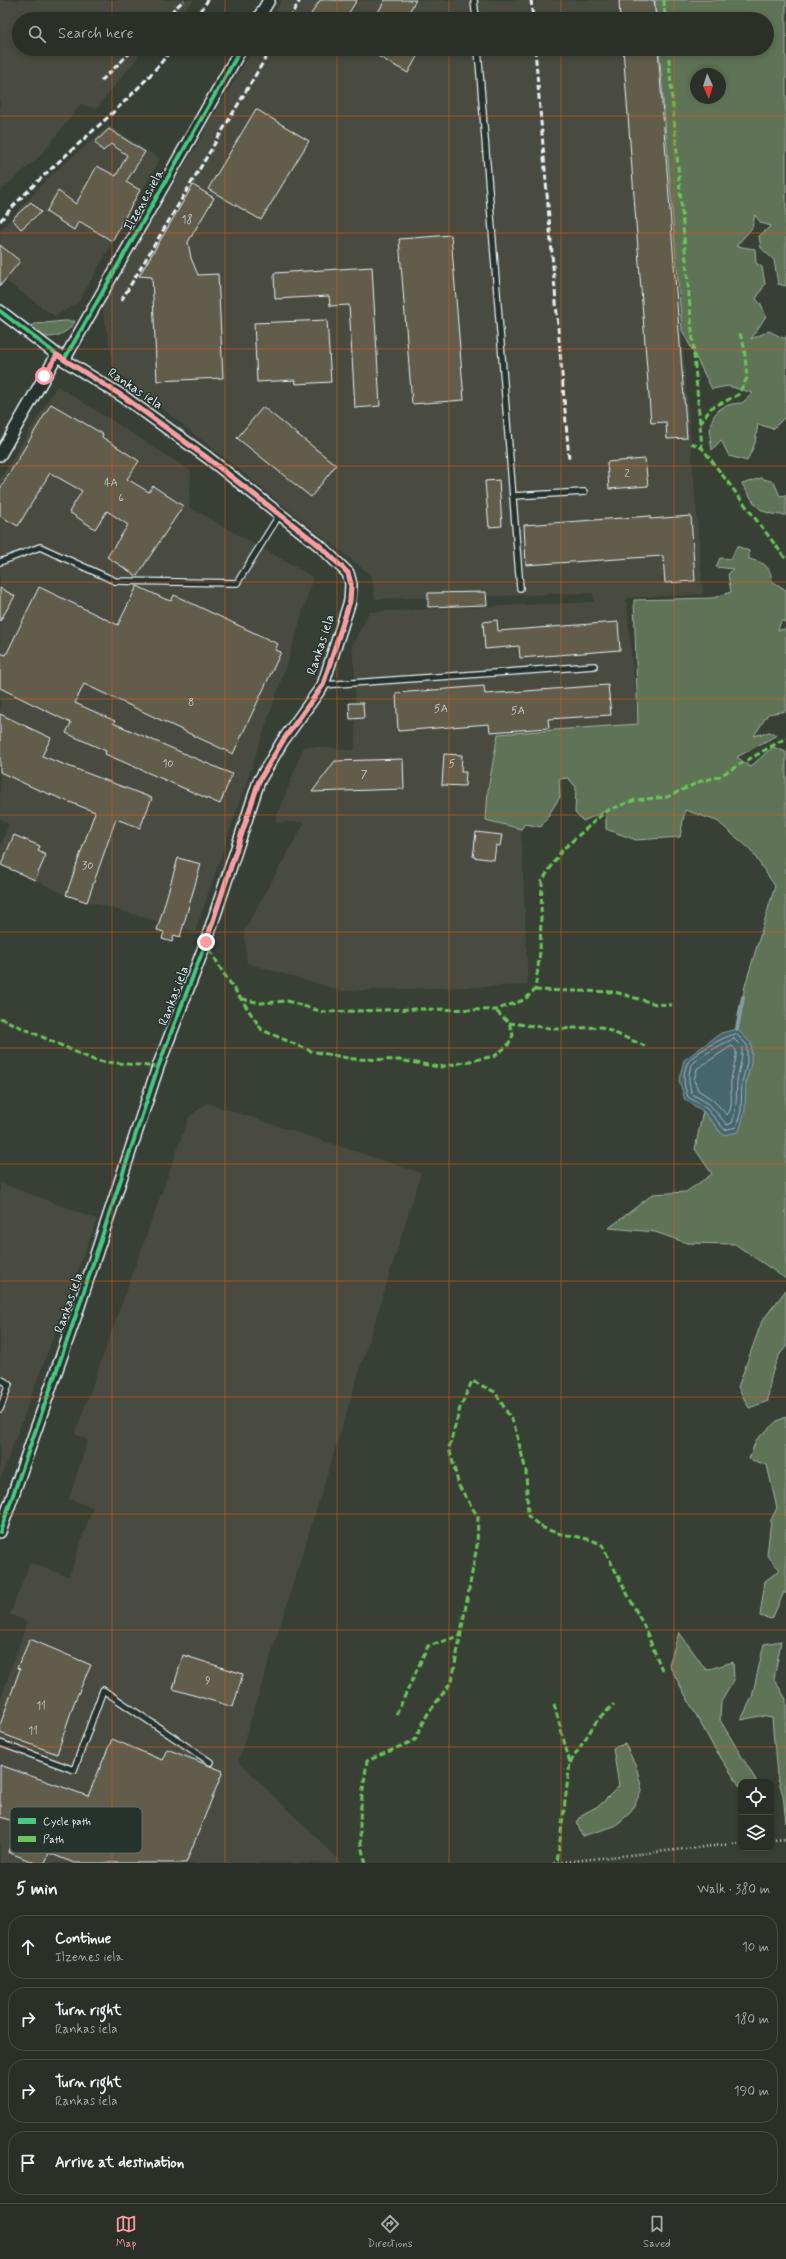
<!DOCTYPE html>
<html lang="en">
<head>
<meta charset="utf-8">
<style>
	:root { --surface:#2a3028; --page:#363c34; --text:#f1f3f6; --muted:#a5a9a8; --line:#464b45; --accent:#ff9aa2 }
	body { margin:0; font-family:Mynerve,sans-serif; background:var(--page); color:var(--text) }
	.controls { position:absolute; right:12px; bottom:12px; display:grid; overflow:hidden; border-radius:8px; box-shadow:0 2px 6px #0003 }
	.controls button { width:36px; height:36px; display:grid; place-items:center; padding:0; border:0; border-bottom:1px solid var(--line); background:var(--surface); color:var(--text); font:20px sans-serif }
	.compass { position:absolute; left:690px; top:68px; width:36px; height:36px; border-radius:50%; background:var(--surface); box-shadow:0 2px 6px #0003; rotate:176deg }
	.stop { position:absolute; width:12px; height:12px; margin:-9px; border:3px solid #ff9aa2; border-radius:50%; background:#fff }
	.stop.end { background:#ff9aa2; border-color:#fff; box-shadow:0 1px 4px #0008 }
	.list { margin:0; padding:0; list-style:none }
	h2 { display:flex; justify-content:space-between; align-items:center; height:52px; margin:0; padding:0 16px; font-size:17px }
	h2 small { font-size:13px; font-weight:400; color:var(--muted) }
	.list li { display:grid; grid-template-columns:26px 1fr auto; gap:12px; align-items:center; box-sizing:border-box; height:64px; margin:0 8px 8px; padding:0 8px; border:1px solid var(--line); border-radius:16px }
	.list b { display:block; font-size:15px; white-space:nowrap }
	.list p { margin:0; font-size:13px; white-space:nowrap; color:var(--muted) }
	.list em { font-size:13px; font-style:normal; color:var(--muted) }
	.icon { flex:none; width:22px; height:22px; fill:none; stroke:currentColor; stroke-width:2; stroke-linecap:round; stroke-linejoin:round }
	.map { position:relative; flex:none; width:786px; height:1863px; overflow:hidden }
	.search { position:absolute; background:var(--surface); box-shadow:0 2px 6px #0003; left:12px; right:12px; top:12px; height:44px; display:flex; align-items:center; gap:10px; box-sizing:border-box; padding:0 14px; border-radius:22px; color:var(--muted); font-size:15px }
	.sheet { height:340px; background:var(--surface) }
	nav { display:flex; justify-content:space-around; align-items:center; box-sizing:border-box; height:56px; border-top:1px solid var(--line); background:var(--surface); font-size:11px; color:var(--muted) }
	nav a { display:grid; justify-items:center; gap:2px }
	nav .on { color:var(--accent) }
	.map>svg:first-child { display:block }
</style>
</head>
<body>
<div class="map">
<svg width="786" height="1863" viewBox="0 0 786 1863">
	<rect width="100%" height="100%" fill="#384036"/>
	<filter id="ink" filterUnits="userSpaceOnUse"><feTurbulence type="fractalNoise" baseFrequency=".025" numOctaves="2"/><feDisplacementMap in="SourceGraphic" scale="8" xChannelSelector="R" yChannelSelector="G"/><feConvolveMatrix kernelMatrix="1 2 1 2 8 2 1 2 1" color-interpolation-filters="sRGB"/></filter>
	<g filter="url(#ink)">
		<g fill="#484c40">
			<polygon points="0,0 194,0 174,19 19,19 19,49 144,49 96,109 81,104 39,157 0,191"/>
			<polygon points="282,0 655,0 656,19 271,19"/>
			<polygon points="253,49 659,49 703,594 626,598 638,724 498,734 488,790 486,820 521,829 528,985 342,991 247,963 244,931 305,822 275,822 304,746 355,750 355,676 352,646 369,612 594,602 593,593 375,599 372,576 114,370 102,306"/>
			<polygon points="109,126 160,159 78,303 55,316 0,277 0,231 50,176"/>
			<polygon points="57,386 191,471 189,507 313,577 289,657 195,932 66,895 0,863 0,847 9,824 0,819 0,479"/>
			<polygon points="207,1103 421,1173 238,1761 342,1863 0,1863 0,1701 27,1622 10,1614 30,1563 69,1577 93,1507 69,1499 88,1440 75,1434 189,1117"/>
			<polygon points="0,1183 97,1219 0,1480"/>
		</g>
		<g fill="#5e7356" stroke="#a3b2a7" fill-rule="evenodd">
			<path d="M655,0H786V286L778,284L774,260L761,248L759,236L771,226L761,223L755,215L752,228L736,246L755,249L756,263L762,267L765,284L756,299L761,304L766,316L751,339L769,331L785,339L786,336V416L773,429L758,424L755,443L747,461L729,456L721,440L712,450C707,423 711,404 742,403L753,393L728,386L712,389L682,330L659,49H767V19H656ZM696,74H720V98H696Z"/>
			<path d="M64,321H75C71,331 54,340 43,336C38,335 34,330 30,327L35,324Z"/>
			<path d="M761,478L774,482L780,496L786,495V515C757,515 757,506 742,484Z"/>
			<path d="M737,546L749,551V559C764,563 770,565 772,581L786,590V622L781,621L778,630L786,629V711L768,714L754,736L769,732L777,735L737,757L750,767L773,747L786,752V1279L735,1244L687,1243L655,1232L609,1228L653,1194L686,1192L712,1174L695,1149L703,1111L723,1135C739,1102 752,1081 751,1043L737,1029L745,986L775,886L750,849L717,821L685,810L680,837L636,840L606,829V811L583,821L575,813L576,787L568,778L559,779L560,797L541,827L525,824L521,829L486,820L488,790L498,734L638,724L634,600L713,598L731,592L728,574L733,569L716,567L720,558L731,559Z"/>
			<path d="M786,1290V1347C773,1359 769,1384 768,1401L749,1408L738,1387L762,1321Z"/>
			<polygon points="786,1417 786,1594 784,1592 772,1619 760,1616 765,1581 780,1570 767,1555 771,1520 777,1508 767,1465 749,1459 756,1440 777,1421"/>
			<polygon points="679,1632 706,1670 733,1662 734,1680 721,1702 720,1720 757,1782 741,1782 741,1788 713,1746 669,1665"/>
			<polygon points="781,1641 774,1679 786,1699 786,1823 783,1795 777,1775 772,1718 760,1716 741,1720 752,1697 764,1644"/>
			<polygon points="625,1744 636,1766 642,1790 630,1813 615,1826 582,1836 577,1822 583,1814 600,1805 619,1786 613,1748"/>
		</g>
		<polygon fill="#47656d" stroke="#879da5" points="737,1029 751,1043 751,1063 746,1082 745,1111 739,1132 723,1135 703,1111 685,1100 679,1080 684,1060 721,1033"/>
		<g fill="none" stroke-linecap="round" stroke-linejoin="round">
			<g stroke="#a8b9c0" stroke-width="1">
				<path d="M736,1034L747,1045V1063L742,1082L741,1111L736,1127L725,1130L706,1108L688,1097C684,1086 682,1076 687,1064C690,1055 726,1035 736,1034Z"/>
				<path d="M734,1039L742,1047C743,1060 738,1070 737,1082C736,1097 737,1109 732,1123L727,1125L709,1104L692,1094C689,1085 687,1076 691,1066C695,1059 726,1041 734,1039Z"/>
				<path d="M732,1046L736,1050C737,1061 732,1070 731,1081C730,1091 734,1109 727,1115L713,1100L698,1090L694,1080L697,1069Z"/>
			</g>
			<polyline stroke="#879da5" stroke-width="4" points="737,1029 743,997"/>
		</g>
		<g fill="#625d4b" stroke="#e8f1f8">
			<polygon points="320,0 357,0 345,19 308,19"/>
			<polygon points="385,0 416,0 405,19 374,19"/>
			<polygon points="619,0 654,0 656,19 620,19"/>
			<polygon points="365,49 421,49 408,73"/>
			<polygon points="623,49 658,49 687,438 667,439 666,422 651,423"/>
			<polygon points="256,109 309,141 261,220 208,189"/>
			<polygon points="109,129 145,152 126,182 140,190 112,241 79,221 74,230 46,212 58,191 76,204 97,166 116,176 127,155 111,144 103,151 95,142"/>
			<polygon points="193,185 214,198 188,242 191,258 198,275 218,274 223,378 157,381 152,277 139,276"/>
			<polygon points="31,202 41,212 21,229 12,219"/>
			<polygon points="451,235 464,400 412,404 399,239"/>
			<polygon points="0,245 20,261 0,286"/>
			<polygon points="372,267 380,406 355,408 349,305 330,306 329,296 275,299 274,273"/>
			<polygon points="327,320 331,382 296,384 295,380 257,382 254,323"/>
			<polygon points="51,404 103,434 102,437 139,461 127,479 149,492 153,486 183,506 137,576 107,557 128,525 107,511 95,529 69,512 82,491 50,473 18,526 0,516 0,489"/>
			<polygon points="263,407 336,465 311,497 237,438"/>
			<polygon points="645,459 648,486 609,489 607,462"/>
			<polygon points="499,480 502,526 489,527 485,481"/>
			<polygon points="650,516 650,519 691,516 695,581 665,583 663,556 526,565 524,525"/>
			<polygon points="137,586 165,599 171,601 174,595 278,644 275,650 281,652 233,754 84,684 75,703 115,721 113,723 232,774 220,804 105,754 106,751 66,733 71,723 0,688 0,653 6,655 39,587 118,625"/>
			<polygon points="0,588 15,596 0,621"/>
			<polygon points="486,592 487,605 428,607 428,593"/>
			<polygon points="497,620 498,631 618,622 620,650 520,658 519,646 485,649 483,622"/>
			<polygon points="608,685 611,715 548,719 549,728 490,732 489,724 398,731 396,693 484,686 485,694"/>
			<polygon points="349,703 363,703 364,718 350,719"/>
			<polygon points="0,714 51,738 42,756 152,798 140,828 116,819 87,902 66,895 95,812 34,788 0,772"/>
			<polygon points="444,754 462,755 461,772 466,772 465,786 442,785"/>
			<polygon points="403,759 404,789 312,792 335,761"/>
			<polygon points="476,832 502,835 500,846 496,845 494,860 473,857"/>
			<polygon points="14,835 40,846 38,851 46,855 35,880 1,865"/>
			<polygon points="178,858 201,864 180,937 174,935 172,942 162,939 164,932 157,930"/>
			<polygon points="30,1639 91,1665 74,1703 57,1754 0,1733 0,1725 20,1669 17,1668"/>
			<polygon points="183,1655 243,1674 233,1707 173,1689"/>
			<polygon points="112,1739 162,1760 167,1749 223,1771 186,1863 74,1863 49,1853 45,1863 35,1863 8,1852 19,1823 0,1817 0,1765 88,1796"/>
		</g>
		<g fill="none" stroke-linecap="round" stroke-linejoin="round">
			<g stroke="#e8f1f8" stroke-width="8">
				<g id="service">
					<polyline points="474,0 476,19"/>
					<polyline points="478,49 520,588"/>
					<polyline points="513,496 584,492"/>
					<polyline points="0,562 40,547 115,581 237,583 280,514"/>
					<polyline points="323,685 594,666"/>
					<polyline points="0,1379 9,1384 0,1409"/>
					<polyline points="0,1743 74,1770 103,1690 210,1762"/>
				</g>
			</g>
			<g stroke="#e8f1f8" stroke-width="14">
				<g id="minor">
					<polyline points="258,19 269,0"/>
					<polyline points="0,311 64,360 124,397 207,457 320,546 348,573 351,584 350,601 323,685 282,742 259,781 206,942 158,1067 76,1315 0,1532"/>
					<polyline points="64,360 241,49"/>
					<polyline points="0,455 57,355"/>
				</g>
			</g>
			<g stroke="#e8f1f8" stroke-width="2.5" stroke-dasharray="1 3" stroke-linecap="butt">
				<polyline points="771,1840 786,1839"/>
				<polyline points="554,1863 741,1843"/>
			</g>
			<use href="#service" stroke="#26332d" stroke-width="5.5"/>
			<use href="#minor" stroke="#26332d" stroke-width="11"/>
			<g stroke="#e8f1f8" stroke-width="3" stroke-dasharray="6 3" stroke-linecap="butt">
				<polyline points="531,0 533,19"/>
				<polyline points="164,19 184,0"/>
				<polyline points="195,19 208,0"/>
				<polyline points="289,19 300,0"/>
				<polyline points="535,49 569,459"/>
				<polyline points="101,81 134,49"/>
				<path d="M0,221C53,159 122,114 172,49"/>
				<polyline points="121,301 271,49"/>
			</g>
			<g stroke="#6ac65a" stroke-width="3" stroke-dasharray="6 3" stroke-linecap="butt">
				<polyline points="664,0 665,19"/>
				<polyline points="668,49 702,448"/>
				<polyline points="700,424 711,408 738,395 747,378 744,346 739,331"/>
				<polyline points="691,443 702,448 786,559"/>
				<polyline points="206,942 222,971 262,1030 311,1051 353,1059 399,1060 440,1067 495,1056 508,1045 513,1035 509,1023 495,1010"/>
				<polyline points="535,990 615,992 656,1004 672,1005"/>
				<polyline points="242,999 261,1003 287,1001 323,1012 417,1009 495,1010 524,1000 535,990 540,952 542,881 562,850 606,811 635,800 667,797 701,781 718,777 786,738"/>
				<polyline points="0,1018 96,1061 158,1067"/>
				<polyline points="509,1023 558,1029 601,1027 645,1046"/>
				<polyline points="554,1704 570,1763 557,1863"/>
				<polyline points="396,1715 428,1646 462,1635"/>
				<polyline points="570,1763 596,1722 614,1704"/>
				<path d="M366,1863C354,1832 363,1793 367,1761L415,1740L427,1715L452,1681L477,1546L478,1517L459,1486L449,1448L460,1408L472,1381L495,1392L514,1424L526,1471L528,1516C533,1520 539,1526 546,1529C564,1537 585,1535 602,1545L644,1626L662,1670"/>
			</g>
			<g stroke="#26332d" stroke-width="6">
				<g id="cycleway">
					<polyline points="0,311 64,360 124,397 207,457 320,546 348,573 351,584 350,601 323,685 282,742 259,781 206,942 158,1067 76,1315 0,1532"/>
					<polyline points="64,360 241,49"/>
				</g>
			</g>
			<use href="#cycleway" stroke="#46c982" stroke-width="4"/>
		</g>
	</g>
	<g fill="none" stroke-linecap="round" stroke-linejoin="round" filter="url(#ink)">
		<polyline stroke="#ff9aa2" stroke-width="5" points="44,376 57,355 124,397 207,458 320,546 348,573 351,584 350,601 323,685 282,742 259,781 206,942"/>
	</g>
	<path fill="none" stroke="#e8590c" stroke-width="1" stroke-opacity="0.55" d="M112,0V19M225,0V19M337,0V19M449,0V19M561,0V19M674,0V19M112,49V1863M225,49V1863M337,49V1863M449,49V1863M561,49V1863M674,49V1863M0,116H786M0,233H786M0,349H786M0,466H786M0,582H786M0,699H786M0,815H786M0,932H786M0,1048H786M0,1164H786M0,1281H786M0,1397H786M0,1514H786M0,1630H786M0,1747H786"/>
	<g text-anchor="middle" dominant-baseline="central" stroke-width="3" stroke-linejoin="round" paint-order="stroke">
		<g font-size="11" fill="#c6cccd">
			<text x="187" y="220">18</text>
			<text x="627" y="474">2</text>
			<text x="111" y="483">4A</text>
			<text x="121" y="498">6</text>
			<text x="191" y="703">8</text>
			<text x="441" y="709">5A</text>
			<text x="518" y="711">5A</text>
			<text x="168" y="764">10</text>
			<text x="452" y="764">5</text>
			<text x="364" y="775">7</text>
			<text x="88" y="866">30</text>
			<text x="208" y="1681">9</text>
			<text x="41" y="1706">11</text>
			<text x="33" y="1731">11</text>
		</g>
		<g font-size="13" fill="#e8f1f8" stroke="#26332d">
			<text transform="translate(144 200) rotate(-60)">Ilzenes iela</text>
			<text transform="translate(135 389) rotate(34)">Rankas iela</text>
			<text transform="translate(321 645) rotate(-72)">Rankas iela</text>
			<text transform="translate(174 996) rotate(-69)">Rankas iela</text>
			<text transform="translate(69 1303) rotate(-71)">Rankas iela</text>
		</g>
	</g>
	<rect x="10" y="1807" width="132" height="46" rx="6" fill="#26332d" stroke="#606c6a" stroke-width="1"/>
	<rect x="18" y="1818" width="18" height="6" fill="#46c982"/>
	<rect x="18" y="1836" width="18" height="6" fill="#6ac65a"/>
	<g font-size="11" fill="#e8f1f8">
		<text x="43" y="1825">Cycle path</text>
		<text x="43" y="1843">Path</text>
	</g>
</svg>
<div class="controls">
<button><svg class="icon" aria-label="locate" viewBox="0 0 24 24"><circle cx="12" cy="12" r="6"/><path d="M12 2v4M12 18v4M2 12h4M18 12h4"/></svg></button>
<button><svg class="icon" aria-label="layers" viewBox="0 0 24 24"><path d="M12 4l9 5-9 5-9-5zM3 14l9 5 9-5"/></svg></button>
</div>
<svg class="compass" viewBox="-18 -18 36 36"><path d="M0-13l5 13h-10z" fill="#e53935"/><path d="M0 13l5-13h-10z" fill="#a5a9a8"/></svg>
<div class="stop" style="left:44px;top:376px"></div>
<div class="stop end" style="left:206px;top:942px"></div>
<div class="search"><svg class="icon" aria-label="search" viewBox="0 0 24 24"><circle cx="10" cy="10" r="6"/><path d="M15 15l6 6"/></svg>Search here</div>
</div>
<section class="sheet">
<h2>5 min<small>Walk · 380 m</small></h2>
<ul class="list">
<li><svg class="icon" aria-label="ahead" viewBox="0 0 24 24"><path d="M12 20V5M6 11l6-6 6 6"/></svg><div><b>Continue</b><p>Ilzenes iela</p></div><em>10 m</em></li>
<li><svg class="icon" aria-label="right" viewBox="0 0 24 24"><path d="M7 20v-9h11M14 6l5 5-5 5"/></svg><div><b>Turn right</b><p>Rankas iela</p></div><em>180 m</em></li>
<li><svg class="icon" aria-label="right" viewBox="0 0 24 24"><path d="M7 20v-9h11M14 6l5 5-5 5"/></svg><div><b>Turn right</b><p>Rankas iela</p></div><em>190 m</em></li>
<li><svg class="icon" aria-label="arrive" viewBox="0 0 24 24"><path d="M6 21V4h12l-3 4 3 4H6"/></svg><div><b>Arrive at destination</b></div></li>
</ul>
</section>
<nav>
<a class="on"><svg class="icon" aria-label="map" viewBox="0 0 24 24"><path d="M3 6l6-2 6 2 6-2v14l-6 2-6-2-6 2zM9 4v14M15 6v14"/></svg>Map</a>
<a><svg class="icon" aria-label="directions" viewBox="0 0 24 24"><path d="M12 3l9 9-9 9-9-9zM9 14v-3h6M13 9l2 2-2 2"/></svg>Directions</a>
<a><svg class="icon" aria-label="saved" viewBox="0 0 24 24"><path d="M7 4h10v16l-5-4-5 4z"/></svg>Saved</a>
</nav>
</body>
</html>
